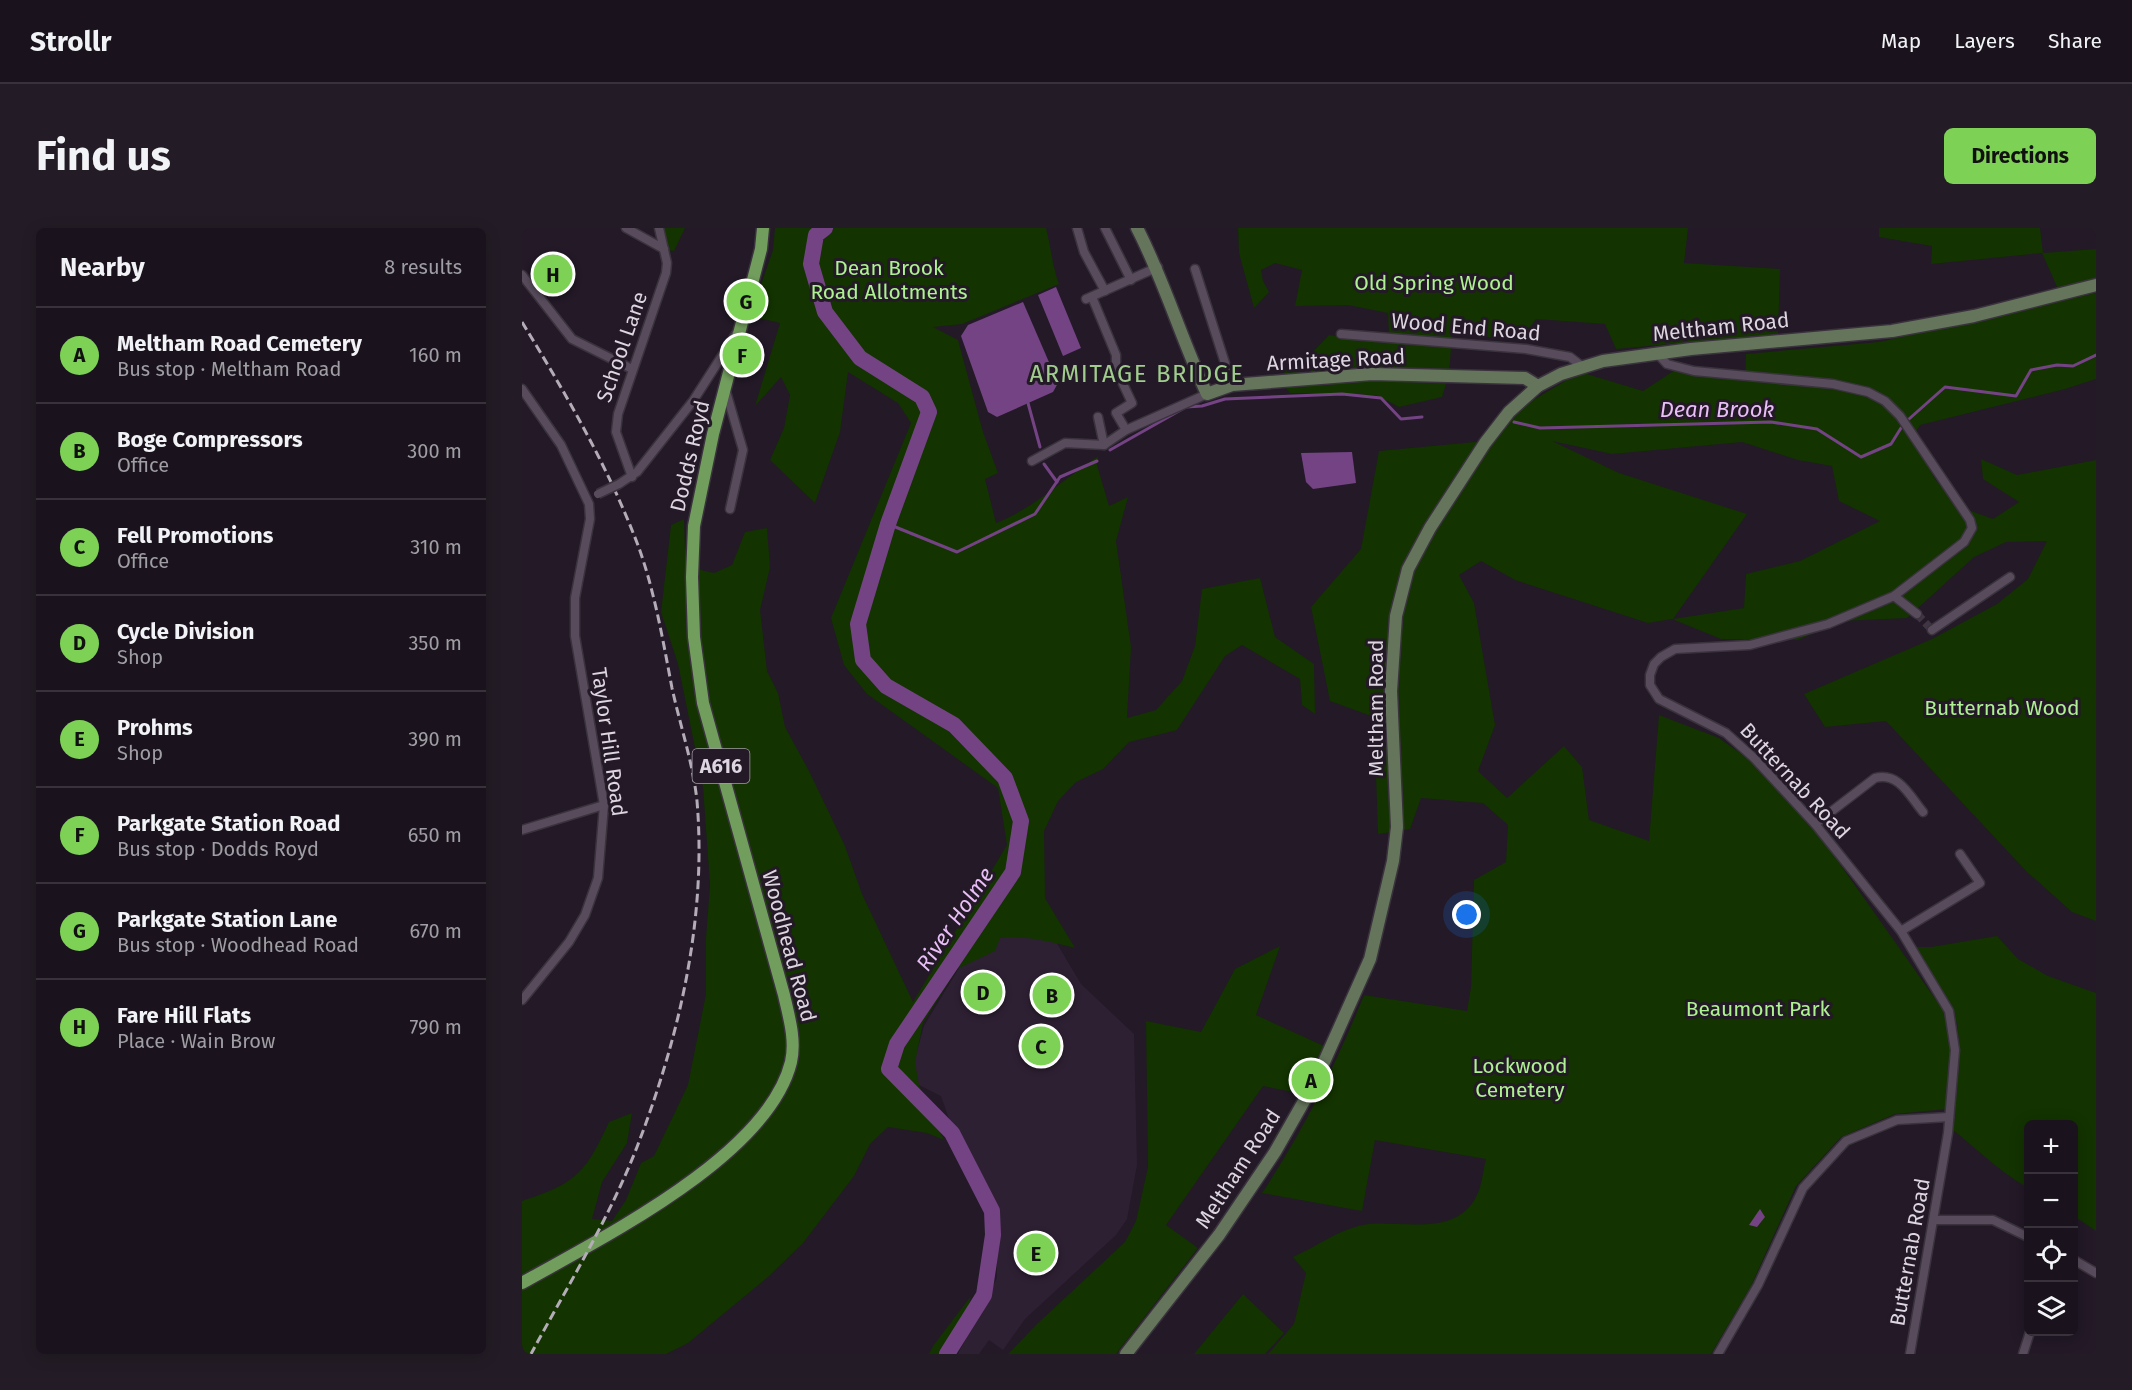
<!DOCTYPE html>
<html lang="en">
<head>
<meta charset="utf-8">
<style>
	:root { --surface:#1a131d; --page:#231c26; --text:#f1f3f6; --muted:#9f9ea4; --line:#38323b; --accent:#7dd154 }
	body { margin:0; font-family:"Fira Sans",sans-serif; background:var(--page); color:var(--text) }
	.controls { position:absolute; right:18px; bottom:18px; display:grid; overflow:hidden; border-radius:9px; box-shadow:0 3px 15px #0003 }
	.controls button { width:54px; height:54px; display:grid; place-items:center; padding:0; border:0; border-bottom:2px solid var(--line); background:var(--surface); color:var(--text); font:30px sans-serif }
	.you { position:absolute; left:945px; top:687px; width:21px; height:21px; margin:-15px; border:4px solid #fff; border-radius:50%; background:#1a73e8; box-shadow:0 0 0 9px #1a73e833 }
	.badge { display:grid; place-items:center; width:39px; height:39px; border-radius:50%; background:var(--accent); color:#111; font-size:20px; font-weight:700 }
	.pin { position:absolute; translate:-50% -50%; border:3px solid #fff; box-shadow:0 2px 6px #0006 }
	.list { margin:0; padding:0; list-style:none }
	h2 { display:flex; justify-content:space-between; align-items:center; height:78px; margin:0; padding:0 24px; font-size:26px }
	h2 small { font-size:20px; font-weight:400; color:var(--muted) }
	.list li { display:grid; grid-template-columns:39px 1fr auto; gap:18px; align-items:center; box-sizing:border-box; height:96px; padding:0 24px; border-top:2px solid var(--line) }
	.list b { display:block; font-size:22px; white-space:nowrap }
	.list p { margin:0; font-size:20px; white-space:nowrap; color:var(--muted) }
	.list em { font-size:20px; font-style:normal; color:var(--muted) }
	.icon { flex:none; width:33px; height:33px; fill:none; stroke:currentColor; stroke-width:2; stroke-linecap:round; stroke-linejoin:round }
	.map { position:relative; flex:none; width:1574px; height:1126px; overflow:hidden; border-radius:9px }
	header { display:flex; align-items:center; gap:36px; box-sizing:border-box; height:84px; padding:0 30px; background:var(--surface); border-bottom:2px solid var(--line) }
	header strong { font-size:28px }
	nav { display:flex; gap:33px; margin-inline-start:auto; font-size:21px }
	.intro { display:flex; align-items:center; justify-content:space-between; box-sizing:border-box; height:144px; padding:0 36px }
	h1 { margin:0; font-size:42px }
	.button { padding:15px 27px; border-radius:9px; background:var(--accent); color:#111; font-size:21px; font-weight:700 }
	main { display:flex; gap:36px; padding:0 36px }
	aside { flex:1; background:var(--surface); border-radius:9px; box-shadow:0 3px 15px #0003 }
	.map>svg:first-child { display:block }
</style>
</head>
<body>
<header>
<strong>Strollr</strong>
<nav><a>Map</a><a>Layers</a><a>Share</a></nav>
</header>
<div class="intro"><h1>Find us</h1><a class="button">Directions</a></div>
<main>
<aside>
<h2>Nearby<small>8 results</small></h2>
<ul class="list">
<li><span class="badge">A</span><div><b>Meltham Road Cemetery</b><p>Bus stop · Meltham Road</p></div><em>160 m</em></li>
<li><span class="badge">B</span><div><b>Boge Compressors</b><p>Office</p></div><em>300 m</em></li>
<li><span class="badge">C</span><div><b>Fell Promotions</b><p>Office</p></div><em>310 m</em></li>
<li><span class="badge">D</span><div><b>Cycle Division</b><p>Shop</p></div><em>350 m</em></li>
<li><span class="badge">E</span><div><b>Prohms</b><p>Shop</p></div><em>390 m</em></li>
<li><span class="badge">F</span><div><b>Parkgate Station Road</b><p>Bus stop · Dodds Royd</p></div><em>650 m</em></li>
<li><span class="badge">G</span><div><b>Parkgate Station Lane</b><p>Bus stop · Woodhead Road</p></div><em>670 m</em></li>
<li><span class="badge">H</span><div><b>Fare Hill Flats</b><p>Place · Wain Brow</p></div><em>790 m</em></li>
</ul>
</aside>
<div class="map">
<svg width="1574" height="1126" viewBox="0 0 1574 1126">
	<rect width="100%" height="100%" fill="#231927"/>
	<polygon fill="#2e2033" points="509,672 559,756 612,806 615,937 605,991 594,1007 503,1091 481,1122 467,1112 457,1126 436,1126 475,1050 475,1006 467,969 431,902 419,868 387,852 402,798 437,740"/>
	<g fill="#133301" fill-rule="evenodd">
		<polygon points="141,0 163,0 152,23 144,22"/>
		<path d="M253,0H524C529,19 530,37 537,56L440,96L411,99L436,112L461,204L476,245L463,251L474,295C512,280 542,251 576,228L575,237L587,278L606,269L594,313L609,419L605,490L634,482L660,453L673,418L680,361L738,350L753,409L792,436L793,486L780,477L778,451L720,417L703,428L655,502L607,514L581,541L554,554L536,573L522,603L523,670L553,720C528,714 503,707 478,710L473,723L435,741L401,795L393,834L397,857L422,912L405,905L366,899L348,916L332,948L281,1015L246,1049L166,1115L144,1126H0V973C54,955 63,946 87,894L110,885L105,915L80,954L70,991L90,993L104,972L119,935L132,928L166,857L184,766V710L188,657L181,559L156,436L139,384L149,297L162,291L163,321L179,342L192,345L210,337L223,304L245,300L248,339L238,382L245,443L256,465L263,499L287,543L323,618L340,666L391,774L485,617L476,560L345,466L322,437L309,390L389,195L376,175L326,144L318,204L293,275L248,232L262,200L268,167L259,149L233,178L258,95L228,88L251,22Z"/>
		<polygon points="716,0 1166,0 1162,35 1258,41 1256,106 1094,121 1083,96 1014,91 999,112 930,106 927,146 920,169 877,179 854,167 768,165 754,148 787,128 807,107 856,113 867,108 866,85 826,77 773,78 780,42 753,35 739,42 741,53 747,64 732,80 717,25"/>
		<polygon points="1357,0 1518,0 1521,25 1574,21 1574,53 1536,61 1520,25 1409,36 1410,18 1357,9"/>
		<path d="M1574,65V151L1543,161L1398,197L1390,210L1413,251L1435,278L1471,291L1497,274L1461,251L1459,231L1495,247L1574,232V693L1550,684L1504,643L1364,493L1303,499L1282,466L1410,411L1475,376L1506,351L1525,313L1484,314L1452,329L1385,390L1319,393L1276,412L1199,411L1150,391L1126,395L993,352L959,333L937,347L952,375L973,497L956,543L985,570L1042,518L1060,539L1067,592L1127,613L1137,487L1197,510L1225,530L1296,605L1426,789L1430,824L1425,881L1373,886L1319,909L1274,958L1229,1058L1189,1126H746L772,1096L784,1045L771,1029C796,1018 820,999 847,996C883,993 935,1009 955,967C960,957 961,942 964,931L853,912L840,983L740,965C782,902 814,836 842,767L945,783L949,759L952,652L984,634L986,597L961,575L899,570L888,601L856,606L852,489L808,473L789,379L839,321L857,223L974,212L998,180L1058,144L1121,163L1153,142L1223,153L1224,126L1357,114ZM1030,213L1090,226L1220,214L1276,232L1310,238L1317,273L1358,293L1278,333L1224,346L1222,380L1151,391L1225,286L1097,245Z"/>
		<path d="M1475,708L1496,731L1526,748L1574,765V1003L1552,988V896H1506V960C1477,943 1457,923 1431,902L1438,823L1435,795L1391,719H1409Z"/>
		<polygon points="758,718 734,787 802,818 776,865 741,858 644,997 676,1020 594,1126 486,1126 515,1096 603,1014 614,993 626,939 624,793 679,804 713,741"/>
		<polygon points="721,1066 762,1105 743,1126 672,1126"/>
		<polygon points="449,1068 435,1126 407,1126 411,1118"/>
	</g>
	<g fill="#744384">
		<polygon points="534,59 559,120 541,128 516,67"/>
		<polygon points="501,74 536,155 531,164 475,189 466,184 439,108 446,97"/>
		<polygon points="830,224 834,255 791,261 784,254 779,225"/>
		<polygon points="1238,981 1243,989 1235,999 1227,997"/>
	</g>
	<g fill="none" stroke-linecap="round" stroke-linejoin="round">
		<g stroke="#744384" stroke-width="3">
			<polyline points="506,175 518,219"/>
			<polyline points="1387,191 1423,159 1494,168 1509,142 1535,137 1551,138 1574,127"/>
			<polyline points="992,194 1018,200 1249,194 1295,201 1339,229 1369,216 1379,200"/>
			<polyline points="588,222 664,179 680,178 703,171 820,166 859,170 879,191 900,189"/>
			<polyline points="522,236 535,254"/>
			<polyline points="366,296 435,324 513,286 538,249 575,233"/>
		</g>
		<polyline stroke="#744384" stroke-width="16" points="303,0 294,7 289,36 303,84 338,130 400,169 407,184 366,296 336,396 341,432 364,458 432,497 483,550 499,593 491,644 375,816 367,841 430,905 470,983 471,1007 462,1067 425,1126"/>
		<polyline stroke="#3f3543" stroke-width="8" stroke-dasharray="8 4" stroke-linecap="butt" points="1395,386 1410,402"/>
		<g stroke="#3a333d" stroke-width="11">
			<g id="minor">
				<polyline points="104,0 142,21"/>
				<polyline points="555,0 562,24 583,63"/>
				<polyline points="583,0 609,52"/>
				<polyline points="673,41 710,157"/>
				<polyline points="0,47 50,111 110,141"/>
				<polyline points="570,69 594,127 594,141 610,175 594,185 604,202"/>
				<polyline points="564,71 636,39"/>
				<polyline points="819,106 1004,121 1048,129 1061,139"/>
				<polyline points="1135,125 1145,136 1172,143 1311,156 1346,164 1363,173 1378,188 1448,292 1450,300 1442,314 1372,368 1306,396 1228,417 1153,421 1139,429 1132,436 1128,447 1128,457 1137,471 1204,505 1232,530 1293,596 1379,703 1427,783 1433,822 1426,905 1388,1126"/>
				<polyline points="203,160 221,222 208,281"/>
				<polyline points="0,161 39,217 67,276 68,291 53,370 53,408 82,577 76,650 63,687 47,714 0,772"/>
				<polyline points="576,189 582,217"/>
				<polyline points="510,233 543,215 582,217 604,202 685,166"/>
				<polyline points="110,249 94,204 96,186 144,45 145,35 137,0"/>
				<polyline points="97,256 115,244 171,173 214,106"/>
				<polyline points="1372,368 1395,386"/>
				<polyline points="1410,402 1488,349"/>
				<path d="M1293,596L1353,550C1377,544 1387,567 1401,584"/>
				<polyline points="0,602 82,577"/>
				<polyline points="1379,703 1458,655 1438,626"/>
				<polyline points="1412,992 1471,992 1506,1009"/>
				<polyline points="1552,1032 1574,1045"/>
				<polyline points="1196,1126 1236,1057 1281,960 1324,913 1375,892 1427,889"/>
				<polyline points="1501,1126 1508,1104"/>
			</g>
		</g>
		<g stroke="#3a333d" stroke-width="15">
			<g id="secondary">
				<path d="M615,0C643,54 659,111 685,166L710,157L850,146L1003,150L1016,158"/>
				<polyline points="604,1126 697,1007 753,924 794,852 848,731 871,633 875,599 869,463 874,388 886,341 908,300 963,215 987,184 1016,158 1039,146 1081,133 1169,121 1370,103 1452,88 1574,57"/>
			</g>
		</g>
		<g stroke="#3a333d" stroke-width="15">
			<path id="primary" d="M0,1055C79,1010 246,928 269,834C274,812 267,789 262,767L181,475L172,409L170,349L172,298L191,206L239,21L241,0"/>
		</g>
		<use href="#minor" stroke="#584c5c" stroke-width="8"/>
		<use href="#secondary" stroke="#65755c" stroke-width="12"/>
		<use href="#primary" stroke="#729e5d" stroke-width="12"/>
		<path stroke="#b4adb7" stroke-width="3" stroke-dasharray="9 4.5" stroke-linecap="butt" d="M0,94C44,166 87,240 117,320C133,365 141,413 150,460C158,497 171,535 175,573C185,691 157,810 115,919C87,991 45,1059 9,1126"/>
		<g stroke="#3a333d" stroke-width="11" stroke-linecap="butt">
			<polyline id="minor-bridge" points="76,266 97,256"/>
		</g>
		<use href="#minor-bridge" stroke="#584c5c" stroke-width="8"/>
	</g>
	<g text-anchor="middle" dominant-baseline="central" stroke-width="6" stroke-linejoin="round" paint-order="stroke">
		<rect fill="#231927" stroke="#a59da8" stroke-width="1.5" x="170.5" y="521" width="57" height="34" rx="4.5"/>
		<g font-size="20" font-weight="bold" fill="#ddd6e0">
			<text x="199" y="538">A616</text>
		</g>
		<g font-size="21" fill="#adf190" stroke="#231927">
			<text x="367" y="40">Dean Brook<tspan x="367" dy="24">Road Allotments</tspan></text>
			<text x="912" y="55">Old Spring Wood</text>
			<text x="1480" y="480">Butternab Wood</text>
			<text x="1236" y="781">Beaumont Park</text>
			<text x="998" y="838">Lockwood<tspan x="998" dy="24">Cemetery</tspan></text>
		</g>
		<g font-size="21" fill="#ddd6e0" stroke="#231927">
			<text transform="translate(944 99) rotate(5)">Wood End Road</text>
			<text transform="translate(1199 99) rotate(-6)">Meltham Road</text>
			<text transform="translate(100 119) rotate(-71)">School Lane</text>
			<text transform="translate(814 132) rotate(-3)">Armitage Road</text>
			<text transform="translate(168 228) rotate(-77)">Dodds Royd</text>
			<text transform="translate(854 480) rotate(-90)">Meltham Road</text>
			<text transform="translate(87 514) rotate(82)">Taylor Hill Road</text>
			<text transform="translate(1273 553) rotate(47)">Butternab Road</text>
			<text transform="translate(267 718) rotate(75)">Woodhead Road</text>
			<text transform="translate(716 941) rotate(-57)">Meltham Road</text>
			<text transform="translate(1388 1024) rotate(-80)">Butternab Road</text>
		</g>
		<g font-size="22" font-style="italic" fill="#e7bef5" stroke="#231927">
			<text x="1195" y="181">Dean Brook</text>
			<text transform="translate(433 691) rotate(-56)">River Holme</text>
		</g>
		<g font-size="24" letter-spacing="1.5" fill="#a0cd8d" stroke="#231927">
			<text x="615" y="146">ARMITAGE BRIDGE</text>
		</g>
	</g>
</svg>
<div class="controls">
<button>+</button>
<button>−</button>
<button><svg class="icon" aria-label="locate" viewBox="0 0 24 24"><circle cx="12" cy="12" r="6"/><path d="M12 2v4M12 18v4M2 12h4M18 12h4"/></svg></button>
<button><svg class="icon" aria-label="layers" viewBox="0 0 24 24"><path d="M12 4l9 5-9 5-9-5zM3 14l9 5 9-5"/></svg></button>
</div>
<div class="you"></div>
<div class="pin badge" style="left:789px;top:852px">A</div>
<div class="pin badge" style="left:530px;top:767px">B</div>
<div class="pin badge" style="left:519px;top:818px">C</div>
<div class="pin badge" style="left:461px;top:764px">D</div>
<div class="pin badge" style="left:514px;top:1025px">E</div>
<div class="pin badge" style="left:220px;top:127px">F</div>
<div class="pin badge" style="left:224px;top:73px">G</div>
<div class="pin badge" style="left:31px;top:46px">H</div>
</div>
</main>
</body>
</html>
